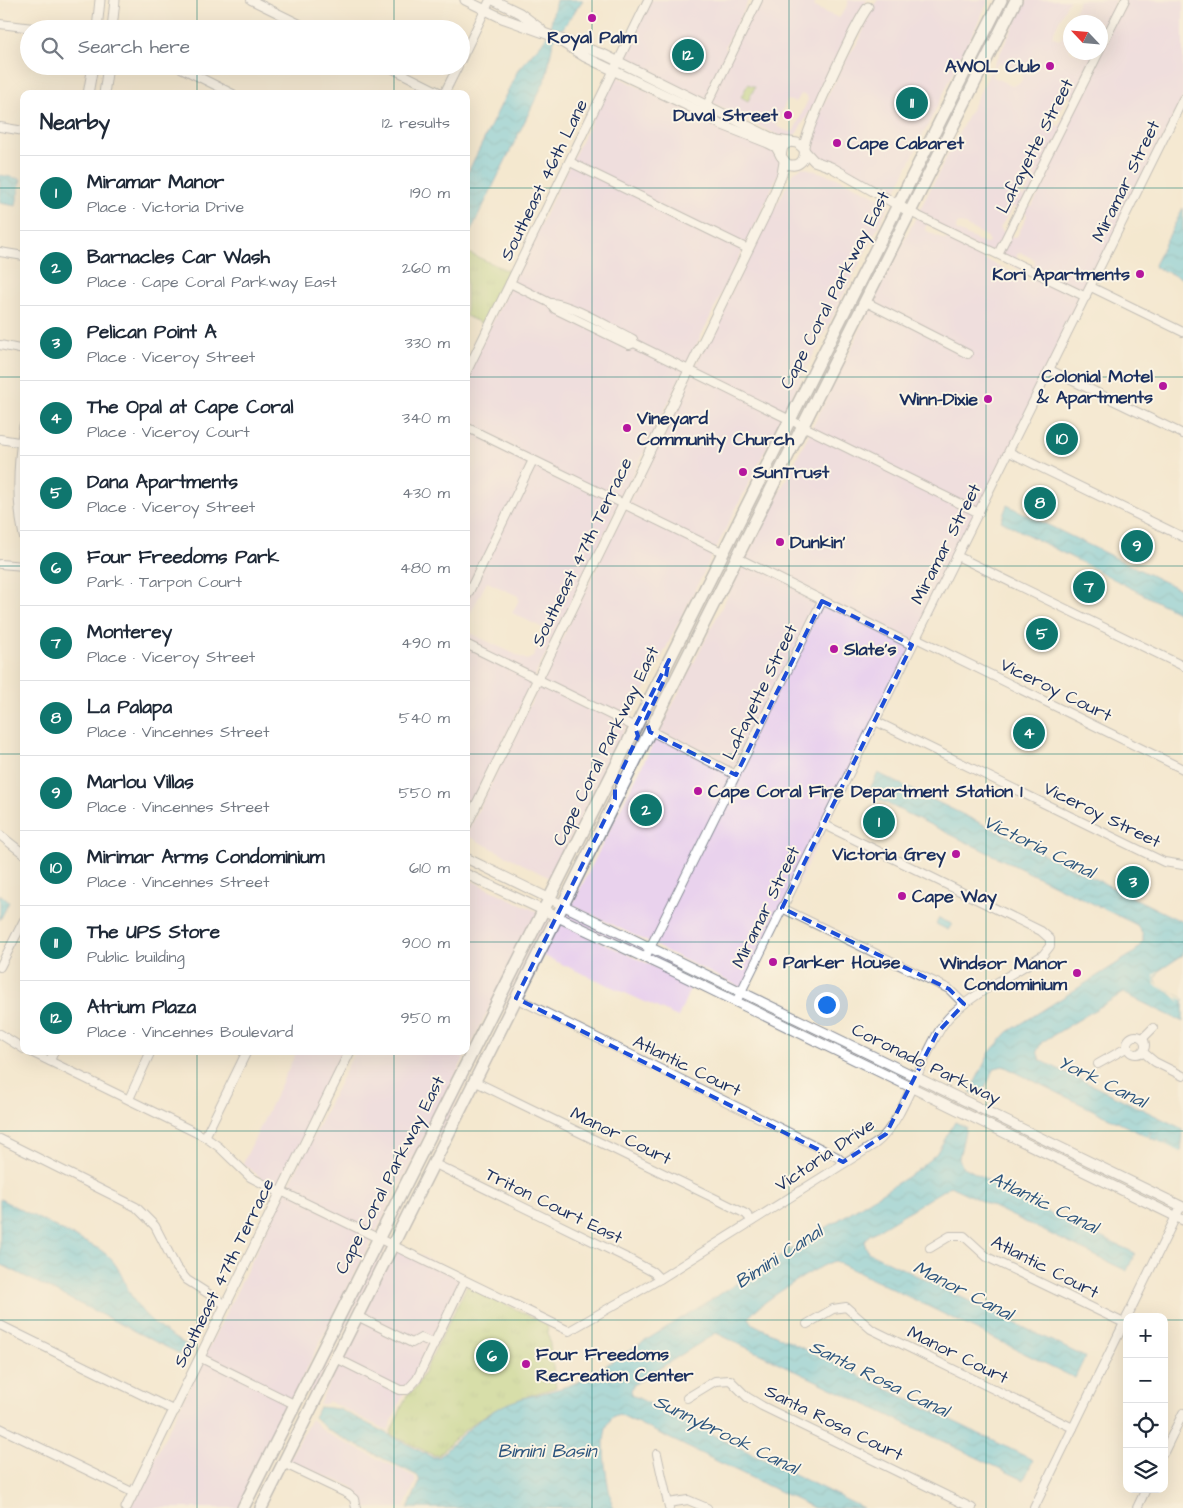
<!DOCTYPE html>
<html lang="en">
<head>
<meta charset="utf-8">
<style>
	:root { --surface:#fff; --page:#f6f6f7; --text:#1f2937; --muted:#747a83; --line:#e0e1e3; --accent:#0f766e }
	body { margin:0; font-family:"Architects Daughter",sans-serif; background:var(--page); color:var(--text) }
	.controls { position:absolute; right:15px; bottom:15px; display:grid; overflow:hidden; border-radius:10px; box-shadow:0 5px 20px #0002 }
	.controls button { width:45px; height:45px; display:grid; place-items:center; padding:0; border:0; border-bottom:1px solid var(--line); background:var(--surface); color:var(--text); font:25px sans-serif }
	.compass { position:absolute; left:1063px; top:15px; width:45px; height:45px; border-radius:50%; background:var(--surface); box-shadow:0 5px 20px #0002; rotate:296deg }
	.you { position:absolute; left:826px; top:1004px; width:18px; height:18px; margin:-12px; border:4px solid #fff; border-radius:50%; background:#1a73e8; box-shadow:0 0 0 8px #1a73e833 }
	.badge { display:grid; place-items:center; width:32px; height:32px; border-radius:50%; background:var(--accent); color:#fff; font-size:16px; font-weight:700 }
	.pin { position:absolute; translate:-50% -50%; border:2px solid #fff; box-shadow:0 1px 5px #0006 }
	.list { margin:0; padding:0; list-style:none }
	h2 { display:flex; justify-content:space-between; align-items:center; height:65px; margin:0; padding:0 20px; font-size:21px }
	h2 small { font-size:16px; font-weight:400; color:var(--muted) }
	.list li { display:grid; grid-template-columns:32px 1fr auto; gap:15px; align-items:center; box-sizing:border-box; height:75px; padding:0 20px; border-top:1px solid var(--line) }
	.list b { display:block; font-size:19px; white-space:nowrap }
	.list p { margin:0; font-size:16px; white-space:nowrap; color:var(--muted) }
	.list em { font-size:16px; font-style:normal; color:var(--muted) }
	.icon { flex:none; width:28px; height:28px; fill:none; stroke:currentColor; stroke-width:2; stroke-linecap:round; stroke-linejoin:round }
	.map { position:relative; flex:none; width:1183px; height:1508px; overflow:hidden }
	.search { position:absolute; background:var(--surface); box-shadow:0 5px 20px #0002; left:20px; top:20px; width:450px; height:55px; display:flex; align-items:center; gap:12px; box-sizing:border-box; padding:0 18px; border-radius:28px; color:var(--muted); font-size:19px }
	.panel { position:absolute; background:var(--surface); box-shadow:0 5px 20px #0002; left:20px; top:90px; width:450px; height:965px; border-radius:10px }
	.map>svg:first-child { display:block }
</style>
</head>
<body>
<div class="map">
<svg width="1183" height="1508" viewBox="0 0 1183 1508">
	<defs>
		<pattern id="park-tufts" width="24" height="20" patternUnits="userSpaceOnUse" patternTransform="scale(1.25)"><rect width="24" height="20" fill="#b3d27a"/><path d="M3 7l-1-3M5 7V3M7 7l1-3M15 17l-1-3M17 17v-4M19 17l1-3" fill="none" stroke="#99b56c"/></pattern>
		<pattern id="water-waves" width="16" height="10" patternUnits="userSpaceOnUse" patternTransform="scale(1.25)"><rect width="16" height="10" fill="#60c8dd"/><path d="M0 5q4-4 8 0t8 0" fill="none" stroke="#4ea3b6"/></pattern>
	</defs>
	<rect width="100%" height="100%" fill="#fcf5e5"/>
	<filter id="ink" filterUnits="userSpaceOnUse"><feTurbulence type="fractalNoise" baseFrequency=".02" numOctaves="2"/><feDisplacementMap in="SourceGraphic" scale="10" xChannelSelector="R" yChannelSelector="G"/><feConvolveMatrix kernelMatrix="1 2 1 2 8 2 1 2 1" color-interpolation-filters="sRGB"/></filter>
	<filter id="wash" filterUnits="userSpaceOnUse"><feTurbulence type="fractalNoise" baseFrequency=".0096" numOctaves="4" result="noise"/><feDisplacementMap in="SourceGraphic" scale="20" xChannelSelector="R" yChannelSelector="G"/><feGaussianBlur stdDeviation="1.12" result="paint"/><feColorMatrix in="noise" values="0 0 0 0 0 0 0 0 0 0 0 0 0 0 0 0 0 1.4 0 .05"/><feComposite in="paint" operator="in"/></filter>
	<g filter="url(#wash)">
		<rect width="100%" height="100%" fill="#f4e8cf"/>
		<g fill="#e9d2ed" fill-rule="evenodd">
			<path d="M650,0H749L725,47L729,53L755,2L751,0H816L814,6L816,8L839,18L848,5V0H867L851,26L820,95L796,134L785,139L622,59ZM801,94L807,96L808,100L794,131L789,132L778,127L776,124L787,100L796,102Z"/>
			<polygon points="878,0 989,0 893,197 816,158 810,152 807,145 825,101 848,56 859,41 873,6"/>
			<path d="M1027,0H1069L1052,36L1060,40L1065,33L1070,36V52H1100V22H1078L1080,17L1074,13L1079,0H1115L1113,7L1118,10L1125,0H1183V97L746,990L572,905L847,358L873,301ZM1033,61L1037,66L1033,74L1030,75L1025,70L1029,62ZM1001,63L1023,74L1021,82L1012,86L992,76L997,64ZM1070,96L1073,98L1059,127L1054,122L1066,97ZM1042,171L1046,173L1047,177L1033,204L1030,206L1026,204ZM1030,174L1035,176L1023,197L1019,192L1028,175ZM1013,206L1018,208L1005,234L1000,228ZM1024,210L1027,216L1017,237L1014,238L1010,236ZM961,223L988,237L989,243L985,244L956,230L957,224ZM927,224L949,235L947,239L945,240L927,231L925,229ZM958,239L1034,276L1033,280L1029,281L958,246L956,243ZM1021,253L1035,260L1034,266L1017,259V254Z"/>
			<polygon points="614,75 773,150 780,162 779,172 762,211 466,817 466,631 527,660 533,657 545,632 543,628 512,613 519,600 518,596 487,582 466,622 466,375"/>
			<polygon points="803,167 841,179 890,203 550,878 466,835 770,213 778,202 794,172"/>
			<polygon points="466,878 538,912 304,1374 239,1508 130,1508 355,1051 466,1051"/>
			<polygon points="569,911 696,973 694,978 566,917"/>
			<polygon points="545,916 551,918 535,951 532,950 388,1238 390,1240 283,1452 309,1399 311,1379"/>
			<polygon points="558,922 692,984 678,1017 542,955"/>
			<polygon points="297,1051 346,1051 277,1191 243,1163"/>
			<polygon points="397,1244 466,1277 415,1384 404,1393 388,1431 328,1401 325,1404 319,1404"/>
			<polygon points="311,1419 326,1433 415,1477 416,1481 404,1508 356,1508 358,1496 353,1487 288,1461"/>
		</g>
		<g fill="url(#park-tufts)" stroke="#67806c">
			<polygon points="748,84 755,87 748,101 741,97"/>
			<polygon points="466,252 509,271 483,324 466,316"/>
			<path d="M467,1286L547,1324L556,1387C502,1404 479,1412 439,1455H433L390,1434L407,1395L416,1388Z"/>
		</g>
		<g fill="url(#water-waves)" stroke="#3e7c9e">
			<polygon points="556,0 583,0 553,42 546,78 466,241 466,176 519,68 545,39 550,28"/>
			<polygon points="0,175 21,179 16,206 0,203"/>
			<polygon points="1183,208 1183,279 1155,267 1154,265"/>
			<polygon points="1007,505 1183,591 1183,615 1001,521"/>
			<polygon points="878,773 1183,922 1183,955 1160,970 1155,979 1158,985 1183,998 1183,1022 1123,993 1042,1042 1037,1051 1040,1060 1183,1129 1181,1153 1166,1145 1168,1140 1165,1145 1157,1141 1159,1136 1157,1141 1149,1137 1151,1131 1148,1137 1003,1066 995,1068 980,1097 970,1092 990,1052 1008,1032 1135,952 1143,941 1143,934 1137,925 867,794"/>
			<polygon points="0,894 9,902 0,920"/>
			<polygon points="939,918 952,924 948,930 936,924"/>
			<path d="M955,1122L966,1127L959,1158L962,1166L1055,1216L1135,1253L1127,1271L950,1186L868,1236L864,1242L868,1252L1085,1357L1075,1378L835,1261C822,1263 752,1307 749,1318L753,1324L1033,1460L1024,1480L716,1333L633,1385L631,1390L632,1395L863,1508H814L619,1414C592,1420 609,1490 613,1508H408L420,1482L418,1476L327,1430L314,1417L319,1407L339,1409L432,1457H439C463,1434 484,1411 517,1400C539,1393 562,1390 584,1379L915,1172L936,1154Z"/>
			<path d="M0,1199L99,1249C123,1264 122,1285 138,1306C151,1324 172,1338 193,1348L188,1358L0,1264Z"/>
		</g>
		<g fill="#f4e8cf">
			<polygon points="1065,553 1118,582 1117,585 1112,583 1113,581"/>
			<polygon points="1160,970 1155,977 1156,983 1183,998 1183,1000 1177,997 1181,1003 1169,992 1155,985 1154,975"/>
			<polygon points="1151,1131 1149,1138 1157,1141 1159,1135 1158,1141 1165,1145 1168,1140 1166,1145 1181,1152 1183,1148 1183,1155 1140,1135 1140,1133 1148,1137"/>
		</g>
	</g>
	<g filter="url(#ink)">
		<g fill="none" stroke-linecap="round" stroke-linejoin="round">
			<g stroke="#888c96" stroke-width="10">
				<g id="minor">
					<polyline points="251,0 310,29"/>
					<polyline points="0,24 41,29"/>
					<polyline points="1100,49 1125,0"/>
					<polyline points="461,60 490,0"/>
					<polyline points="177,66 233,94"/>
					<polyline points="387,66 443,94"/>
					<polyline points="444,94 458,66"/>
					<polyline points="705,109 758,0"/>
					<polyline points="0,127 24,131"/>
					<polyline points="570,162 748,249"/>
					<polyline points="910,212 1086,297"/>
					<polyline points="0,252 24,256"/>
					<polyline points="998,254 1099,52"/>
					<polyline points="510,283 550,303 555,309 629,345 634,343"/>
					<polyline points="1091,287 1183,332"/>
					<polyline points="866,302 968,354"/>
					<path d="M550,303C568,302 614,330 633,339L634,343L979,513"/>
					<polyline points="0,345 24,350"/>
					<polyline points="1050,370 1183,434"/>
					<polyline points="466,373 648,0"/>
					<polyline points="466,427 722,552"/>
					<polyline points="0,439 24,443"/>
					<polyline points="1009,452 1183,537"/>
					<polyline points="957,556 1183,666"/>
					<polyline points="736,557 912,645"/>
					<polyline points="0,564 24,566"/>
					<polyline points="466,598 533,460"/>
					<polyline points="916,638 1183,769"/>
					<polyline points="466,644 635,727"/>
					<polyline points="875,721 1164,862 1183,865"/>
					<polyline points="649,730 736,775"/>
					<polyline points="0,835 24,854"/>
					<polyline points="782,908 949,989 964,1004"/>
					<polyline points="645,958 822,601"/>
					<polyline points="0,967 24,920"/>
					<polyline points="516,998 804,1140 837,1157 843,1162"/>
					<polyline points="736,1002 1183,99"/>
					<polyline points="0,1034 24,1049"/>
					<circle cx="1136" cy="1045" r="9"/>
					<polyline points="1143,1038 1153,1028"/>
					<polyline points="29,1051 205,1137 219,1147 250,1177 281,1193"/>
					<polyline points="1143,1052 1155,1062 1183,1076"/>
					<polyline points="50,1061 54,1051"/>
					<polyline points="1098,1064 1128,1047"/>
					<polyline points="474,1081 718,1200 746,1214 752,1221"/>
					<polyline points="129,1099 151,1051"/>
					<polyline points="205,1137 247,1051"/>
					<polyline points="0,1139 136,1207 155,1226 176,1267 187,1280 226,1305"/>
					<polyline points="433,1163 629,1259 653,1272 660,1279"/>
					<path d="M281,1191L569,1331L660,1279L875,1144C905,1122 921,1054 945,1022C962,999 1017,972 1043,955L1050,946V939L1041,931L823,824"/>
					<polyline points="930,1248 950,1236 964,1236 987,1257 1124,1323"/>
					<polyline points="357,1316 412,1343 421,1338 434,1344"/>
					<polyline points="1127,1317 1181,1206"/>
					<polyline points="807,1324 833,1309 846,1307 871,1329 1073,1428"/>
					<polyline points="0,1325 175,1411"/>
					<polyline points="201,1358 294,1404"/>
					<polyline points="336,1358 400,1390 407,1390 417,1379 464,1281"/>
					<polyline points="687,1398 715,1381 730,1380 747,1397 762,1406 972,1508"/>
					<polyline points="0,1428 134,1493"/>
					<polyline points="1164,1452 1183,1413"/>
					<polyline points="657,1454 669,1508"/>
					<polyline points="283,1463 348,1494 354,1499 356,1508"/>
					<polyline points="668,1503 688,1500 707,1508"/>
					<polyline points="1034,1508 1127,1317"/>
					<polyline points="1137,1508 1146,1489"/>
				</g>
			</g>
			<g stroke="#888c96" stroke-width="11">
				<g id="tertiary">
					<path d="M465,0L502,18L605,55L776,140L797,143L804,149C806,160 799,168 787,164L781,156L783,146L790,142"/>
					<polyline points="493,0 520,13 541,29"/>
					<polyline points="97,29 100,0"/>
					<polyline points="112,29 115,0"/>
					<polyline points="560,41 585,57 703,113 720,124 768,143 776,147 781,156"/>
					<polyline points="88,94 93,66"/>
					<polyline points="104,94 108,66"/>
					<path d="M804,149C803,134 857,21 868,7"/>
					<polyline points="804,150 814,161 831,167 910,212"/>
					<path d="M24,426C18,463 16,500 24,536"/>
					<polyline points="466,826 767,211 782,174 784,162"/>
					<polyline points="466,858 1183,1207"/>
					<polyline points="466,874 675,972 1183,1220"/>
					<polyline points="126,1508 350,1051"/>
				</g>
			</g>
			<g stroke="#888c96" stroke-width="14">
				<g id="primary">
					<polyline points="243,1508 1001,0"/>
					<polyline points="261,1508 1016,0"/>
				</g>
			</g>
			<use href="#minor" stroke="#fff" stroke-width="8"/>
			<use href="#tertiary" stroke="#fff" stroke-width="9"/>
			<use href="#primary" stroke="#fff" stroke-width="11"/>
		</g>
	</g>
	<path d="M0 0H1183V1508H0ZM822,601L912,645L782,908L949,989L964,1004L937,1033L886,1134L843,1162L516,998L615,799V785L638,736L635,727L669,660L666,676L646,719L650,732L736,775Z" fill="#f4e8cf" fill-opacity=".55" fill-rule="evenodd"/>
	<path fill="none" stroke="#1d4ed8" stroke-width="4" stroke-dasharray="10 6" stroke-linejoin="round" d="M822,601L912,645L782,908L949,989L964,1004L937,1033L886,1134L843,1162L516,998L615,799V785L638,736L635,727L669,660L666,676L646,719L650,732L736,775Z"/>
	<path fill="none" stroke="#0f766e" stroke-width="1" stroke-opacity="0.55" d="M197,0V29M394,0V29M592,0V1508M789,0V1508M986,0V1508M197,66V94M394,66V94M0,188H24M466,188H1183M0,377H24M466,377H1183M0,566H24M466,566H1183M0,754H24M466,754H1183M0,942H24M466,942H1183M197,1051V1508M394,1051V1508M0,1131H1183M0,1320H1127M1164,1320H1183"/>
	<g fill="#b5179e" stroke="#fcf5e5" stroke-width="2">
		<circle cx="592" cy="18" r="5"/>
		<circle cx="1050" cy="66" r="5"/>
		<circle cx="788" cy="115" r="5"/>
		<circle cx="837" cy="143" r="5"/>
		<circle cx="1140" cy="274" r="5"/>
		<circle cx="1163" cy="386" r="5"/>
		<circle cx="988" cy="399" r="5"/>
		<circle cx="627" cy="428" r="5"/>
		<circle cx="743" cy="472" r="5"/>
		<circle cx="780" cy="542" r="5"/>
		<circle cx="834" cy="649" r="5"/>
		<circle cx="698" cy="791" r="5"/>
		<circle cx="956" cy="854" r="5"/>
		<circle cx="902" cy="896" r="5"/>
		<circle cx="773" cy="962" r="5"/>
		<circle cx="1077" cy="973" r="5"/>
		<circle cx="526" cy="1364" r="5"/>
	</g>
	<g text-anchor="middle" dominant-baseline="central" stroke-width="4" stroke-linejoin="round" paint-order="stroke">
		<g font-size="18" font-weight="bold" fill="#1b2f5e" stroke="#fcf5e5" text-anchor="start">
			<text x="592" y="37" text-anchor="middle">Royal Palm</text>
			<text x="1040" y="66" text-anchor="end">AWOL Club</text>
			<text x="778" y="115" text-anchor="end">Duval Street</text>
			<text x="847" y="143">Cape Cabaret</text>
			<text x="1130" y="274" text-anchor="end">Kori Apartments</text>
			<text x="1153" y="376" text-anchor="end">Colonial Motel<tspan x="1153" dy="21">&amp; Apartments</tspan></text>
			<text x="978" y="399" text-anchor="end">Winn-Dixie</text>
			<text x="637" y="418">Vineyard<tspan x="637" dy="21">Community Church</tspan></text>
			<text x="753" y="472">SunTrust</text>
			<text x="790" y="542">Dunkin'</text>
			<text x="844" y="649">Slate's</text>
			<text x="708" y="791">Cape Coral Fire Department Station 1</text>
			<text x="946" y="854" text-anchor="end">Victoria Grey</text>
			<text x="912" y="896">Cape Way</text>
			<text x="783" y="962">Parker House</text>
			<text x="1067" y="963" text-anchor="end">Windsor Manor<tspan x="1067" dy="21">Condominium</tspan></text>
			<text x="536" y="1354">Four Freedoms<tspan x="536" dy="21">Recreation Center</tspan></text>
		</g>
		<g font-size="18" fill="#1b2f5e" stroke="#fcf5e5">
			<text transform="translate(1035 146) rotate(-63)">Lafayette Street</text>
			<text transform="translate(544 180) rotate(-64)">Southeast 46th Lane</text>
			<text transform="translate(1126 181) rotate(-64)">Miramar Street</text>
			<text transform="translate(835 290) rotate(-63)">Cape Coral Parkway East</text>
			<text transform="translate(946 544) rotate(-63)">Miramar Street</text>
			<text transform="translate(582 552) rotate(-64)">Southeast 47th Terrace</text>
			<text transform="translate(1056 690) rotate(26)">Viceroy Court</text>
			<text transform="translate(760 692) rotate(-64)">Lafayette Street</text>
			<text transform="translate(606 746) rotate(-64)">Cape Coral Parkway East</text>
			<text transform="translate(1102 815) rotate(26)">Viceroy Street</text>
			<text transform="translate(766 907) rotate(-64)">Miramar Street</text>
			<text transform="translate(926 1064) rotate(26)">Coronado Parkway</text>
			<text transform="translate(687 1066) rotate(26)">Atlantic Court</text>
			<text transform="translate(621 1136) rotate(26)">Manor Court</text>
			<text transform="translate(825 1155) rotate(-34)">Victoria Drive</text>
			<text transform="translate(390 1175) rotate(-63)">Cape Coral Parkway East</text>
			<text transform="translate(554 1206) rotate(26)">Triton Court East</text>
			<text transform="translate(1045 1267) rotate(27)">Atlantic Court</text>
			<text transform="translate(224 1273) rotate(-64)">Southeast 47th Terrace</text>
			<text transform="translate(958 1355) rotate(26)">Manor Court</text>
			<text transform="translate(834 1423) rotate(26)">Santa Rosa Court</text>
		</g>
		<g font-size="19" font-style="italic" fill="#2c557e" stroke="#fcf5e5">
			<text transform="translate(1039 847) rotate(26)">Victoria Canal</text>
			<text transform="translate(1102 1082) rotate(26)">York Canal</text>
			<text transform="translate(1044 1203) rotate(26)">Atlantic Canal</text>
			<text transform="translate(779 1257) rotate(-33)">Bimini Canal</text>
			<text transform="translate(963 1291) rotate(27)">Manor Canal</text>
			<text transform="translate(879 1379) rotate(26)">Santa Rosa Canal</text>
			<text transform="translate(726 1435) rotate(26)">Sunnybrook Canal</text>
			<text x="547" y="1451">Bimini Basin</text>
		</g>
	</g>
</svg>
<div class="controls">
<button>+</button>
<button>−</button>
<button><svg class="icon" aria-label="locate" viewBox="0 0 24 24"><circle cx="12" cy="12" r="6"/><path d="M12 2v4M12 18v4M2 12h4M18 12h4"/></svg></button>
<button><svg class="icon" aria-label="layers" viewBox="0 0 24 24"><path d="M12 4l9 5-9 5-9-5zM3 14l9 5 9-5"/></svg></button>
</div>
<svg class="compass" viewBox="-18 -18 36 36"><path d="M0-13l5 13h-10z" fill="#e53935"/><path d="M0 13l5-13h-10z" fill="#747a83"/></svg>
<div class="you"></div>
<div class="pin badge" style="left:879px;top:822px">1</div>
<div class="pin badge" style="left:646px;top:810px">2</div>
<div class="pin badge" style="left:1133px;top:882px">3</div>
<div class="pin badge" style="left:1029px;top:733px">4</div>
<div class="pin badge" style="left:1042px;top:634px">5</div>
<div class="pin badge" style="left:492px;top:1356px">6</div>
<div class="pin badge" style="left:1089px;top:587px">7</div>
<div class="pin badge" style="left:1040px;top:503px">8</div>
<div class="pin badge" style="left:1137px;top:546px">9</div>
<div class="pin badge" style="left:1062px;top:439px">10</div>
<div class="pin badge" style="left:912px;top:103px">11</div>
<div class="pin badge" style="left:688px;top:55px">12</div>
<div class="search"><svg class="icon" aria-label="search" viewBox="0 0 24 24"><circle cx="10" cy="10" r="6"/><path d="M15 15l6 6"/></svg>Search here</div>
<section class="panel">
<h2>Nearby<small>12 results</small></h2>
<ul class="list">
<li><span class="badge">1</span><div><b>Miramar Manor</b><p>Place · Victoria Drive</p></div><em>190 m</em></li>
<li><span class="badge">2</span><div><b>Barnacles Car Wash</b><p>Place · Cape Coral Parkway East</p></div><em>260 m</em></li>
<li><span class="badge">3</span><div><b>Pelican Point A</b><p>Place · Viceroy Street</p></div><em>330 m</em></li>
<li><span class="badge">4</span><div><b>The Opal at Cape Coral</b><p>Place · Viceroy Court</p></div><em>340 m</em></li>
<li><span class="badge">5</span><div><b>Dana Apartments</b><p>Place · Viceroy Street</p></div><em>430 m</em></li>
<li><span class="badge">6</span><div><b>Four Freedoms Park</b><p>Park · Tarpon Court</p></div><em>480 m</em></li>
<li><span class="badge">7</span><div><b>Monterey</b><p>Place · Viceroy Street</p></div><em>490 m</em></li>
<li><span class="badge">8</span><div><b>La Palapa</b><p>Place · Vincennes Street</p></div><em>540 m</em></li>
<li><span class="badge">9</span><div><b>Marlou Villas</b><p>Place · Vincennes Street</p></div><em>550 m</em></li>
<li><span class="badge">10</span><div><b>Mirimar Arms Condominium</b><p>Place · Vincennes Street</p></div><em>610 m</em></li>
<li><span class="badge">11</span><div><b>The UPS Store</b><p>Public building</p></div><em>900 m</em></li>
<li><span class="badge">12</span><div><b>Atrium Plaza</b><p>Place · Vincennes Boulevard</p></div><em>950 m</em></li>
</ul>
</section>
</div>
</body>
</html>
